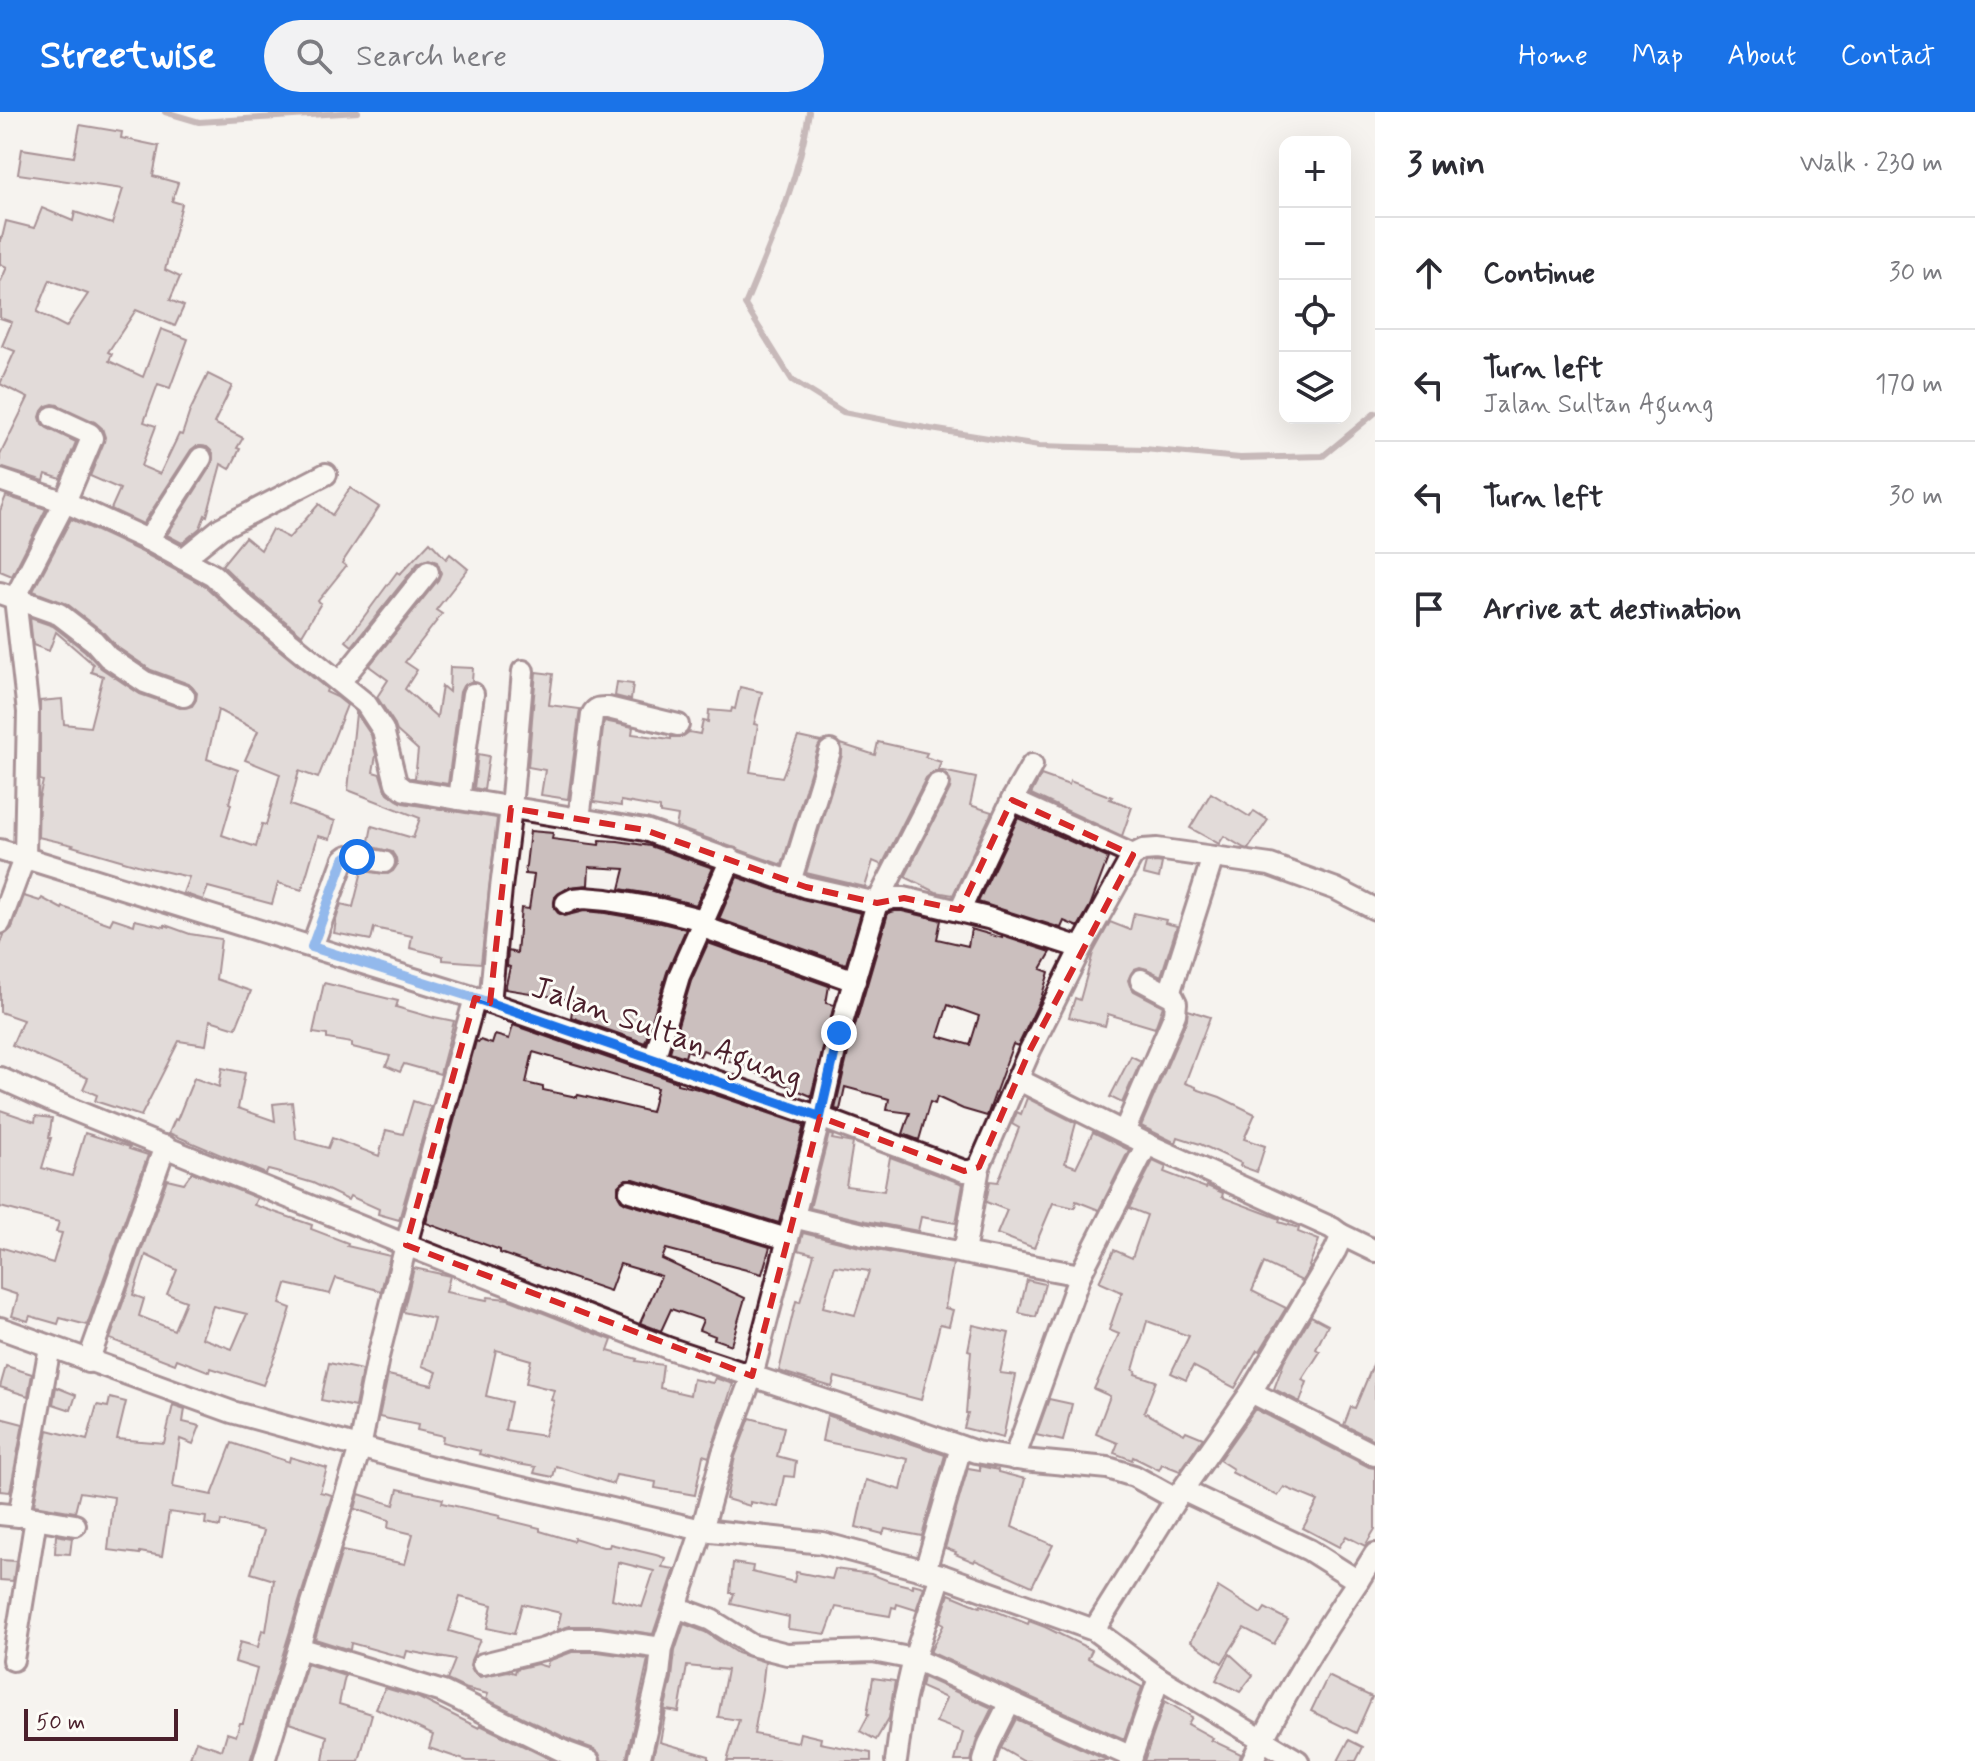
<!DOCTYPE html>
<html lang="en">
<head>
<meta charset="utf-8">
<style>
	:root { --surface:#fff; --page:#f2f2f3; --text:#2b2b33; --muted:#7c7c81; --line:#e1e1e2; --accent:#1a73e8 }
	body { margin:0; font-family:Mynerve,sans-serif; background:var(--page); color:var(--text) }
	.controls { position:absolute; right:24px; top:24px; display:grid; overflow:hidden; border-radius:16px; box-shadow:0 8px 32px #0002 }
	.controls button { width:72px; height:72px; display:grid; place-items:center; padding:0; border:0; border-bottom:2px solid var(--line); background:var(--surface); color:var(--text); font:40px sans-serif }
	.scale { position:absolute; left:24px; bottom:20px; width:154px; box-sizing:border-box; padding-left:8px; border:4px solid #4a1f2b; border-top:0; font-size:22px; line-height:28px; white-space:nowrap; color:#4a1f2b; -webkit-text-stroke:6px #fdfcf7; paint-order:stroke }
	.stop { position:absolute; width:24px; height:24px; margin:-18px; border:6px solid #1a73e8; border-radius:50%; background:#fff }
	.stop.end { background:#1a73e8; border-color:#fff; box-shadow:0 2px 8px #0008 }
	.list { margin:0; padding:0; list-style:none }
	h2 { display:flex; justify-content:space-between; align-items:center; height:104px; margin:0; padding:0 32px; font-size:34px }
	h2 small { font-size:26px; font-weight:400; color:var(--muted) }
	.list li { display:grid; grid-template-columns:52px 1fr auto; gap:24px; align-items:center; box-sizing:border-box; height:112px; padding:0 32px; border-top:2px solid var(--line) }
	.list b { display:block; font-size:30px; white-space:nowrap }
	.list p { margin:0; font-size:26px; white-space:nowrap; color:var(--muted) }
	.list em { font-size:26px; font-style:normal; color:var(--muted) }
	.icon { flex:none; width:44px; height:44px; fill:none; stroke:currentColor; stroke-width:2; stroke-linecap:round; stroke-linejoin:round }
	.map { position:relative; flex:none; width:1375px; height:1649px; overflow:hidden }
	header { display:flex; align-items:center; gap:48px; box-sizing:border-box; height:112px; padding:0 40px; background:var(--accent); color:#fff }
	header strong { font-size:38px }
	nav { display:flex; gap:44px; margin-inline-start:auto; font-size:28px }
	.search { width:560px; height:72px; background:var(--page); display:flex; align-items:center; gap:20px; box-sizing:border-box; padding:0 28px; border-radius:44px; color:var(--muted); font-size:30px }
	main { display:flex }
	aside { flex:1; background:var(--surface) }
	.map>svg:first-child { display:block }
</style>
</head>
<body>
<header>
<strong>Streetwise</strong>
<div class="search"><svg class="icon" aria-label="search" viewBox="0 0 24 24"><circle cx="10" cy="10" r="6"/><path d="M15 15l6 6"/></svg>Search here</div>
<nav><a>Home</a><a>Map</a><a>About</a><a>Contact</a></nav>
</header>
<main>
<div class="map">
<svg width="1375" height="1649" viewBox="0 0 1375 1649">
	<rect width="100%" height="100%" fill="#f6f3ef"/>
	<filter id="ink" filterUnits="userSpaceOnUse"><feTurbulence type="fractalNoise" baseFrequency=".0125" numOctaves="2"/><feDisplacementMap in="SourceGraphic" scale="16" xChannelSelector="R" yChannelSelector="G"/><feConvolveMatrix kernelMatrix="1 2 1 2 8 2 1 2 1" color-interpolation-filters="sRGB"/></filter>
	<g filter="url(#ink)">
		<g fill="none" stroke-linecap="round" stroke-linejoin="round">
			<g stroke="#8e7378" stroke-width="6">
				<polyline points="165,0 199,10 358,0"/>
				<path d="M809,0C799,68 771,130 745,193L792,268L843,300L931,317L1039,334L1144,337L1240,346L1323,344L1375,301"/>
			</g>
		</g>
		<g fill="#cbbfbe" stroke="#4a1f2b" stroke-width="2" fill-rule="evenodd">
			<path d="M80,13L122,20L121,26L159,34L153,64L178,71L172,89L182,92L165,158L180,165L170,188L184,194L175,214L136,198L108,240L112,242L109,249L143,265L161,217L188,227L170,276L158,272L144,310L156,314L141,354L160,362L179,322L182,323L190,299L208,262L232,274L214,311L243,326L237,336L240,337L230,357L221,352L207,404L205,403L200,416L182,431L167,423L212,352L213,341L207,335L196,334L191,338L143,412L111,397L120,377L90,364L104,330L105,325L102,316L95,310L58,293L53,292L46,294L42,299L40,305L42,312L47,316L76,330L61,367L46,362L44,369L0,355V343L28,286L0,272L15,239L2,234L12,210L0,206V171L7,155L0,152V125L2,126L6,109L34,116L42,96L73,109L75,100L112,112L123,77L18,62L22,37L74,45ZM50,168L88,182L66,215L37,200Z"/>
			<polygon points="350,376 379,395 342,451 346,454 318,489 321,491 302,523 252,482 222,453 245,425 261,438 272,417 289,426 319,392 332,403"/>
			<polygon points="6,384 46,397 12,464 0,459 0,399"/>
			<path d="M71,407L142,440L205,474L235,502L327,577L326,580L337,585L347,593L318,666L299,659L290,693L335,709L330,727L318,724L302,778L278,771L272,792L208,775L203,788L183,781L189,765L141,754L72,734L73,733L38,725L39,687L43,669L40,668V589L62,587L64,612L90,615L103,564L91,560L93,552L56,520L49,539L33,533L30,506L53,514L85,539L101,556L140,582L180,596L192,594L196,588L197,581L189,572L151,558L117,535L102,519L67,492L33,479ZM218,598L258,619L245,648L280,662L266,713L262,712L256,735L222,723L231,692L229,691L238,658L207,647Z"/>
			<polygon points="430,430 446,447 450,442 468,457 436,498 442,502 405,550 417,558 405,577 437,605 442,574 449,580 450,555 473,556 472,569 463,574 460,580 448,672 410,666 415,666 418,638 397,619 394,611 377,585 388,568 369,554 438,468 441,461 437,450 429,447 418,451 352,534 346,529 397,460 400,462"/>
			<polygon points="536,560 553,562 549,593 580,597 568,687 541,683 545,658 528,655"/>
			<polygon points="617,570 633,572 631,588 615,584"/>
			<polygon points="740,575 762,580 754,612 758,613 750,660 782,665 798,625 821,630 818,635 782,753 676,715 678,704 660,701 660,696 621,689 621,694 594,690 604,609 633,615 632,622 671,627 671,625 682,625 689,620 700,622 703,609 708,610 709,598 731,600 732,596 735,597"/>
			<polygon points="356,601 371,623 376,643 373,660 380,662 384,675 388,681 397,688 403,691 497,706 481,851 443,848 443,844 410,836 412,824 374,816 371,828 334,821 336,808 341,792 353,795 362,759 388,762 393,759 397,753 396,746 392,740 368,734 372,714 413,726 420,706 348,678"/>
			<polygon points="878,630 927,641 925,645 941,650 938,658 976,666 970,693 992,700 953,783 936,780 905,765 950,677 951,671 948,664 938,659 932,661 926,666 882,753 873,749 865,775 806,761 842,643 841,632 875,643"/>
			<polygon points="478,642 489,644 484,678 474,676"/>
			<polygon points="1041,663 1069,673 1070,669 1112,685 1110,687 1132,695 1122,724 1031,682"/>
			<polygon points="1211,681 1250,705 1254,699 1268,708 1248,737 1244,736 1224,724 1219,732 1190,716"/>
			<polygon points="1018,706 1108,746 1090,794 1078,815 1064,809 1061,816 978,790"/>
			<polygon points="530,719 553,721 552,727 599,733 600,728 618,729 650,734 713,756 696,793 662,784 620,777 625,757 589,755 588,773 569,775 555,785 554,796 558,801 564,804 584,799 605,801 657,810 686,817 667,860 645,931 571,905 574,888 505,877 510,855 507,854 508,839 517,841 521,796 529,797 534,763 525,762"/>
			<polygon points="1157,750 1162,751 1159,766 1143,762 1146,751"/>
			<polygon points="737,765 802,787 861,801 846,852 719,807"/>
			<polygon points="24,784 40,789 42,786 62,797 63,795 110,812 113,806 134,813 135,808 165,815 165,813 190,822 221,827 216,867 251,879 236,916 210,908 206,933 179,929 141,1004 95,989 97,983 83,977 88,966 12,933 23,908 0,900 0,834 4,823 12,816"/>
			<path d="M895,799H902L941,808L937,827L968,834L971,817L1002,826V824L1051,840L1041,857L1049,860L1041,886L1018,934L1013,932L987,1004L963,997L937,985L935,992L930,990L919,1028L903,1022L910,1001L887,998L889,987L845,975L840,998L835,997L852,924L888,801ZM948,893L979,904L970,933L938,924Z"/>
			<polygon points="1134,801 1166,808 1165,811 1177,814 1161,864 1147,857 1140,855 1134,857 1128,868 1130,874 1134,879 1163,894 1155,916 1108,902 1105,914 1069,905 1075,886 1080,888 1093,841 1110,810 1130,818"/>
			<polygon points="708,831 829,874 826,891 834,893 811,984 703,938 700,944 687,938 685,945 670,940 691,869"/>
			<polygon points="324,871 398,889 396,895 434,906 434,905 454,909 440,962 404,952 400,960 386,954 390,944 352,935 352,931 327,927 327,923 313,921"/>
			<polygon points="1188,898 1210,905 1185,971 1196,975 1196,977 1220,985 1255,1002 1244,1027 1265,1034 1257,1060 1240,1054 1241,1051 1200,1032 1178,1025 1176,1031 1141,1014 1187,907"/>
			<path d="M513,913L677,970V972L698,977L804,1013L779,1111L634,1067H626L618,1074V1083L621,1088L626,1091L770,1135L762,1162L666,1137L662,1147L745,1186L731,1233L714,1227L715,1224L699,1218L703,1208L671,1197L661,1219L640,1211L661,1164L620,1152L610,1179L517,1147L500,1141V1138L426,1111L476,929L479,930L480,928L492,932L495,923L509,927ZM533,940L657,976L651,1000L578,983L577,985L543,978V975L526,971Z"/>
			<polygon points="1131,944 1141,949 1122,991 1110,985"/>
			<polygon points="222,956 245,961 238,996 275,1009 273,992 292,990 296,1027 328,1036 332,1026 379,1044 386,1018 403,1022 413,989 431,995 399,1108 378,1102 379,1097 350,1084 348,1088 313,1071 276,1060 268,1058 266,1062 169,1021 175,1007 177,1008 194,966 219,975"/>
			<polygon points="1027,986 1076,1011 1065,1051 1076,1055 1093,1020 1129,1038 1099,1098 1076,1089 1075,1096 1053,1091 1034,1136 997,1122 1007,1098 986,1090 990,1069 998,1070 1019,1016 1012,1012 1017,1000 1021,1002"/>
			<polygon points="0,998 35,1010 36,1004 52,1006 49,1026 51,1026 42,1056 72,1064 85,1021 130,1035 129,1037 148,1043 87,1213 60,1206 58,1212 30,1204 28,1209 12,1204 18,1183 0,1177 0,1135 53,1151 62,1121 56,1120 59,1110 0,1095"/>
			<polygon points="829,1022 833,1024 832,1027 853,1031 846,1074 884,1079 890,1045 963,1072 956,1111 921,1105 918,1119 866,1109 810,1096"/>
			<polygon points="1153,1049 1166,1055 1164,1060 1206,1076 1207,1074 1223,1081 1222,1085 1278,1106 1280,1107 1279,1110 1299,1116 1298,1120 1319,1128 1309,1154 1310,1155 1302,1169 1264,1151 1252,1179 1286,1196 1260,1239 1257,1238 1235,1276 1193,1254 1186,1268 1171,1261 1189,1224 1147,1209 1133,1258 1136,1259 1135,1262 1156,1269 1144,1300 1184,1322 1186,1319 1203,1326 1180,1359 1162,1352 1159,1358 1133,1345 1132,1348 1114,1341 1118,1331 1096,1322 1110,1284 1094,1277 1119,1222 1109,1218 1122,1180 1099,1170 1114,1138 1132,1146 1147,1103 1129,1096"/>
			<path d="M192,1060L257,1086L254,1093L312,1113L311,1117L348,1131L347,1134L390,1144L381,1179L336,1166L330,1182L286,1172L280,1192L291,1196L281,1229L263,1273L211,1256L210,1260L177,1247L175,1252L110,1227L167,1067L184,1071ZM146,1143L177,1158L167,1182L186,1189L174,1218L139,1204L144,1187L133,1183ZM213,1194L247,1202L232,1237L202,1226Z"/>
			<path d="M803,1121L860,1135L953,1152L945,1196L953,1198L949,1214L940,1212L921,1288L835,1265L832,1275L779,1259L796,1189L800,1190L814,1142L798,1138ZM835,1154L869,1159L855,1203L823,1195Z"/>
			<path d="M414,1156L450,1164L446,1180L487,1188L488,1185L508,1187L612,1228L608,1239L637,1247L636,1249L663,1253L660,1276L690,1283L693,1267L713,1271L715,1266L733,1272L709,1345L703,1343L695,1383L655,1376L656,1370L616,1363L613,1372L556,1354L553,1365L534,1361L536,1355L517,1352L479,1342L480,1339L442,1330L443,1324L417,1318L418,1313L379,1305L388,1263L432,1273L437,1260L422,1254L434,1207L403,1200ZM496,1238L531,1248L526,1271L554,1278L551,1288L554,1289L544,1324L505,1318L511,1290L486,1284Z"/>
			<polygon points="1027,1168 1045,1172 1036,1205 1019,1201"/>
			<polygon points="1311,1204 1328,1213 1316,1237 1320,1240 1302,1268 1307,1270 1300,1290 1274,1277 1284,1250"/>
			<polygon points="973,1213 1009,1221 1000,1261 1016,1263 1003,1326 964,1316 968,1301 966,1301 971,1239 968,1238"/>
			<polygon points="1375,1248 1375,1328 1344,1313 1351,1295 1355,1296"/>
			<polygon points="329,1251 362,1258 355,1295 321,1288"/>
			<polygon points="6,1254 32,1262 28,1284 0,1275"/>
			<polygon points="56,1275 76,1283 71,1298 53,1292"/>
			<polygon points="110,1286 126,1290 117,1327 164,1331 173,1293 185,1297 183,1310 200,1314 193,1332 180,1327 173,1375 212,1383 232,1331 289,1350 290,1345 327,1356 320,1380 332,1383 250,1649 202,1649 190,1645 196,1629 222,1638 227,1621 236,1624 240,1611 243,1611 257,1557 235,1550 240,1530 258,1535 262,1518 266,1519 274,1468 251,1461 264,1419 221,1409 220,1415 205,1412 206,1405 169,1400 162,1444 140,1440 140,1442 108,1438 114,1385 80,1380 75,1400 34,1393 48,1318 87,1328 97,1293 108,1295"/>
			<polygon points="1049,1287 1072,1292 1063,1329 1036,1323"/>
			<polygon points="1255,1297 1369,1355 1375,1356 1375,1417 1365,1434 1346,1424 1339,1435 1303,1416 1318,1389 1284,1375 1278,1384 1231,1360 1233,1357 1219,1348"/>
			<polygon points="827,1303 945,1343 922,1424 885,1417 883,1422 856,1415 866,1368 901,1378 908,1347 822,1329"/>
			<polygon points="0,1306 23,1312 10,1380 0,1379"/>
			<polygon points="750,1306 784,1315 777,1344 796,1349 794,1365 784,1364 778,1395 750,1390 750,1394 726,1387 735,1345"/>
			<polygon points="980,1354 998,1358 998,1360 1025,1367 1012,1415 1053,1433 1032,1474 975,1448 974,1450 955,1442 956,1440 945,1436 968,1356 980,1358"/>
			<path d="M398,1377L443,1387L442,1391L500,1404L499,1406L540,1416V1419L573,1429L574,1426L603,1435H609L610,1432L656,1443L665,1446L662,1455L675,1457L653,1522L599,1514H570L557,1518L561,1501L522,1492L514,1522L487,1516L492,1493L460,1485L449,1519L480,1528L471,1548L470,1554L473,1560L480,1565L508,1559L515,1561L516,1557L537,1552L547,1555L548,1549L572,1540H598L648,1547L626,1649H602L599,1641L594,1637L572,1629L486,1587L488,1582L464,1576L447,1568L455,1548L407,1539L405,1546L351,1531L350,1538L315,1527L342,1439L405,1452L413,1422L388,1416L389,1408L355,1397L359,1382L394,1393ZM618,1450L654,1459L642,1495L612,1487Z"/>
			<polygon points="56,1423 72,1426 70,1442 55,1441"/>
			<polygon points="0,1448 16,1449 13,1469 0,1468"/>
			<polygon points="733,1451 753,1454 752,1460 794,1470 796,1460 832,1467 835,1457 871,1462 889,1469 913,1475 913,1472 924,1475 916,1498 897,1492 896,1496 892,1495 890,1504 836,1495 826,1522 788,1517 789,1505 731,1492 734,1481 730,1481"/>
			<polygon points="1218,1475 1261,1502 1265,1496 1288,1508 1274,1532 1244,1516 1222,1551 1191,1529"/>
			<polygon points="949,1482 980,1495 981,1493 1028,1512 1029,1509 1045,1515 1092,1538 1088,1546 1142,1575 1124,1627 930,1540 944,1512 940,1510"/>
			<polygon points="684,1512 705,1520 737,1541 765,1550 762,1577 754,1622 798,1630 800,1621 821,1626 820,1631 871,1641 871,1649 727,1649 739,1608 718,1605 727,1558 687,1554 679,1600 666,1598 660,1630 709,1644 709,1649 652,1649 672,1566 675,1539"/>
			<polygon points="1230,1542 1253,1563 1240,1580 1216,1568"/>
			<polygon points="307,1552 345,1564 339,1592 372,1602 359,1649 323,1649 327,1624 289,1611"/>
			<polygon points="1328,1564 1372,1585 1356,1621 1311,1599"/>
			<polygon points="923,1565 992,1596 977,1626 971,1649 955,1649 963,1620 936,1610 946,1586 921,1575"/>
			<polygon points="873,1566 895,1569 889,1606 876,1628 860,1619 869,1602 867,1602"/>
			<polygon points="385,1576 419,1586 479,1616 480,1613 554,1649 467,1649 429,1636 433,1623 376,1596"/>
			<polygon points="1165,1589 1192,1605 1188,1612 1213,1626 1211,1628 1241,1642 1239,1649 1144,1649"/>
			<polygon points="1016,1607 1109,1649 1023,1649 1001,1636"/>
			<polygon points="1349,1628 1363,1635 1356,1649 1338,1649"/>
		</g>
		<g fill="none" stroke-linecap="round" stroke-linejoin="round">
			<g stroke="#4a1f2b" stroke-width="26">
				<g id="street">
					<polyline points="0,368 65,390 148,428 213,463 243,492 366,592 383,618 396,671 405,678 645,718 806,775 877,791 893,786 904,786 988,806 1081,836"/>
					<polyline points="148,428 201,346"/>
					<polyline points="183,447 221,416 326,362"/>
					<polyline points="0,481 59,502 94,529 108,545 145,570 184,584"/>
					<polyline points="340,570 428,460"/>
					<polyline points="459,687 473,582"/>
					<polyline points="1012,688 1133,743 1143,738 1157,737 1270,753 1336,777 1375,797"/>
					<path d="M579,707L592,603C596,595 600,596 608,596L678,613"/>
					<polyline points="0,738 475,886 820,1005 964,1059 971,1059 979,1055 1030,938 1081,836 1133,743"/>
					<polyline points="790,770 830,639"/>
					<polyline points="566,791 574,787 584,786 607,788 660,797 703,808"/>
					<polyline points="960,798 1012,688 1032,653"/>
					<polyline points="0,811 25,744 28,600 15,486 65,390 92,326 90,322 53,305"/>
					<polyline points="700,814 855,869"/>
					<polyline points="312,835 344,747 348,744 384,750"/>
					<polyline points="1169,882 1213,745"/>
					<polyline points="490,891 501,776 511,696 523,559"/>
					<polyline points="654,948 679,864 731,747"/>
					<polyline points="0,966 49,988 406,1133 668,1236 905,1315 976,1340 1023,1348 1108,1356 1134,1364 1176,1387"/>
					<polyline points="1017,967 1147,1032 1332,1116 1340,1122 1340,1128 1335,1139 1251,1280 1176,1387 1094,1518"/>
					<polyline points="1124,1020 1175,902 1176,891 1173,885 1141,868"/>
					<polyline points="630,1079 787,1127"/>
					<polyline points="793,1105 863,1122 1080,1163"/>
					<polyline points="1340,1122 1375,1139"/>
					<polyline points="964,1141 979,1055"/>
					<polyline points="0,1216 232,1300 428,1354 702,1418 822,1431 941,1463 1094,1518 1159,1566 1298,1649"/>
					<polyline points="88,1250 165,1034"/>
					<polyline points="1251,1280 1375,1343"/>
					<polyline points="1014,1347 1080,1163 1147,1032"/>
					<path d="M1182,1378L1309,1438L1358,1469C1319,1526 1282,1587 1252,1649"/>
					<polyline points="0,1402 19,1404 50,1235"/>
					<polyline points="23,1404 75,1413"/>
					<polyline points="925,1459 961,1335"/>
					<polyline points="1358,1469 1375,1442"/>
					<polyline points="676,1495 711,1508 751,1533 787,1542 873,1539 914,1547 1132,1645"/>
					<polyline points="299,1536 443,1580 567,1641 589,1649"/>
					<polyline points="13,1548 36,1406"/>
					<polyline points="483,1552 544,1537 570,1527 599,1527 662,1536"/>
					<polyline points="264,1649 360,1336 378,1245 406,1133 475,886"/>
					<polyline points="639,1649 659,1563 662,1536 702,1418 723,1341 752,1264 820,1005 839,921 877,791 938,672"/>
					<polyline points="896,1649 904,1590 914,1547 941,1463"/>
					<polyline points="984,1649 989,1632 1010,1590"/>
					<polyline points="1130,1649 1159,1566"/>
				</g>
			</g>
			<use href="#street" stroke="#fdfcf7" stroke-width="20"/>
		</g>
	</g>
	<g fill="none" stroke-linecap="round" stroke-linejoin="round" filter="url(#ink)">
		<polyline stroke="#1a73e8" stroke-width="10" points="357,745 348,744 344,747 312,835 475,886 820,1005 839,921"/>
	</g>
	<path d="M0 0H1375V1649H0ZM1012,688L1133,743L1030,938L979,1055L964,1059L820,1005L752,1264L406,1133L475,886L490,891L511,696L645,718L806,775L877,791L904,786L960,798Z" fill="#f6f3ef" fill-opacity=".55" fill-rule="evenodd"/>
	<path fill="none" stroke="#d62828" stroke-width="6" stroke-dasharray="16 10" stroke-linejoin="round" d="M1012,688L1133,743L1030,938L979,1055L964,1059L820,1005L752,1264L406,1133L475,886L490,891L511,696L645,718L806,775L877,791L904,786L960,798Z"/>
	<g text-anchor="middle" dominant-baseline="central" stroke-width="6" stroke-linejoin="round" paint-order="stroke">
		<g font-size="32" fill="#4a1f2b" stroke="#fdfcf7">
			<text transform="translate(667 921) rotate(19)">Jalan Sultan Agung</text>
		</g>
	</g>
</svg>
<div class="controls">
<button>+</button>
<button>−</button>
<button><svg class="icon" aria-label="locate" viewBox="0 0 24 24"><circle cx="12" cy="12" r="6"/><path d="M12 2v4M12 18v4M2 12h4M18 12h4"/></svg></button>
<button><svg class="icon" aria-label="layers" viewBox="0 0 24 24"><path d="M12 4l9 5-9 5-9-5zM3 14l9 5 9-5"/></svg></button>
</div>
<div class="scale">50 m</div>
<div class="stop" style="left:357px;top:745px"></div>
<div class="stop end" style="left:839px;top:921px"></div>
</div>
<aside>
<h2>3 min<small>Walk · 230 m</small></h2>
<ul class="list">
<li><svg class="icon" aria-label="ahead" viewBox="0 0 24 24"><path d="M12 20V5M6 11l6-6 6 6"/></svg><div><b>Continue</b></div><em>30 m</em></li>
<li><svg class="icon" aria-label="left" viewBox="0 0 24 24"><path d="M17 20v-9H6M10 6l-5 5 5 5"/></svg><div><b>Turn left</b><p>Jalan Sultan Agung</p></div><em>170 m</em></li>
<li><svg class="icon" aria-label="left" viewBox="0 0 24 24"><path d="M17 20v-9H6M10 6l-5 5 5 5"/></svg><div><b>Turn left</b></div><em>30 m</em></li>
<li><svg class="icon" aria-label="arrive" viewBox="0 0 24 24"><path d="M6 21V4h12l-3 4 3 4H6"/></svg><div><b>Arrive at destination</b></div></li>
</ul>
</aside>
</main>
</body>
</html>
